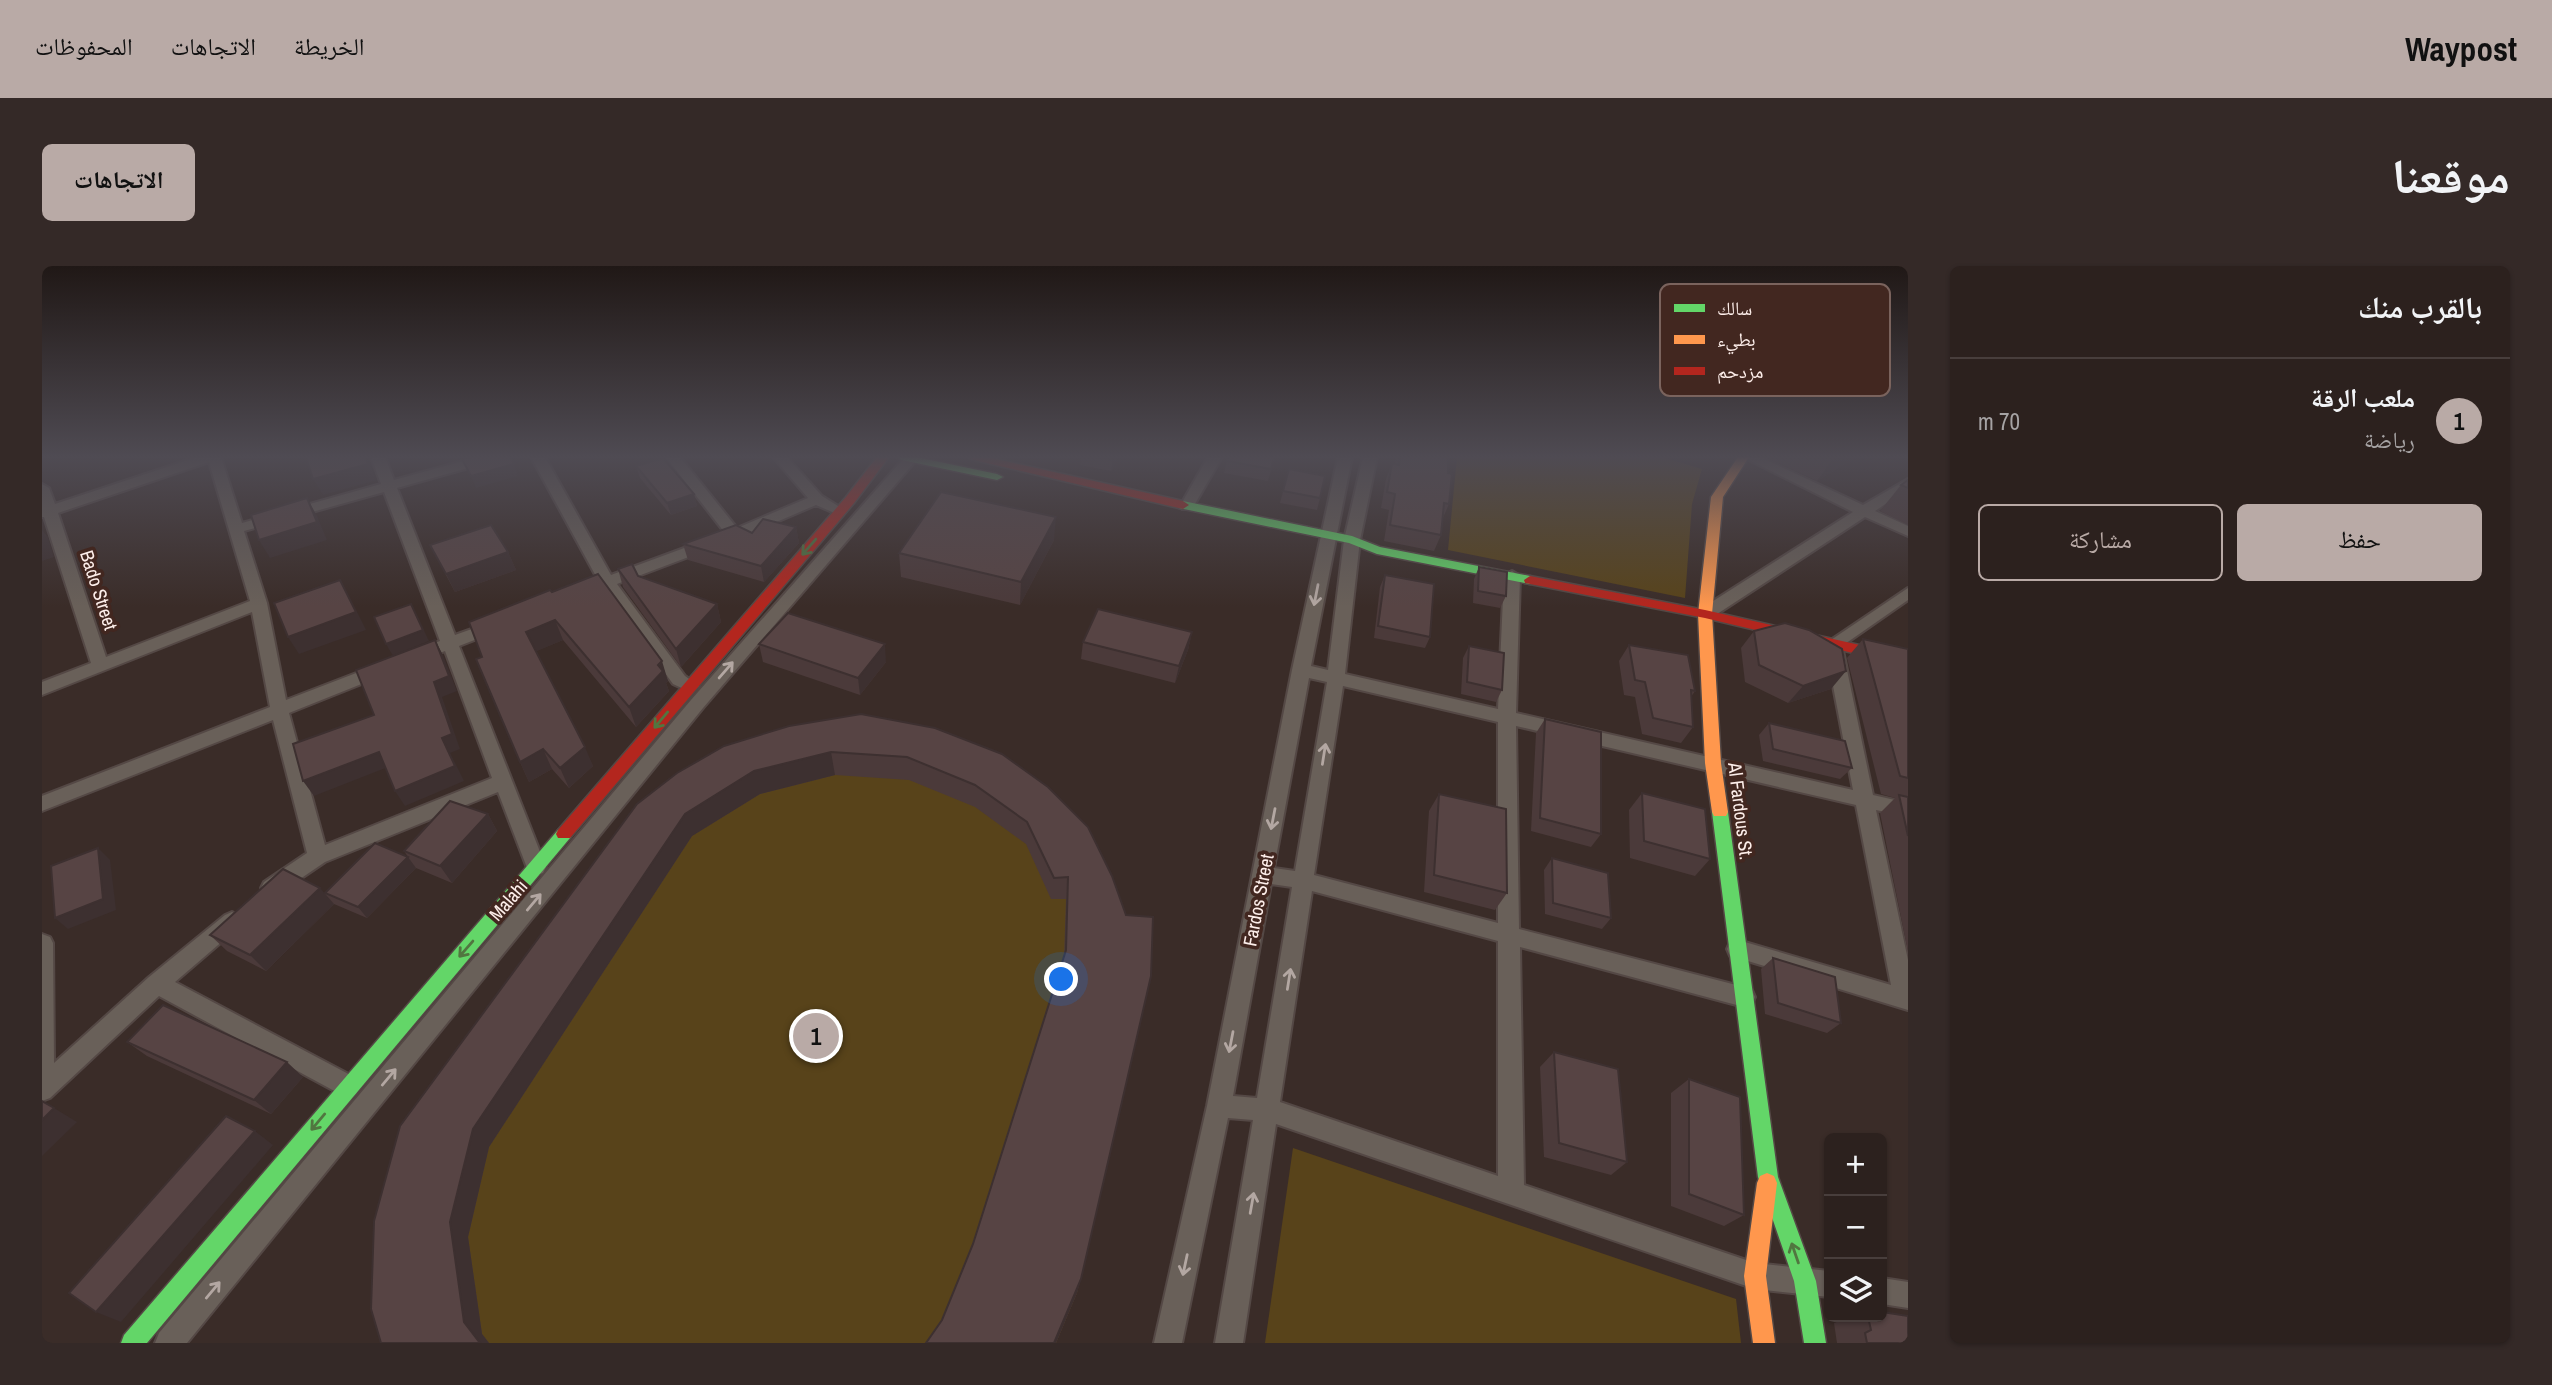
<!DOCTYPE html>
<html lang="ar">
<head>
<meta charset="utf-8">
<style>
	:root { --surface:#2c211e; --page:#342927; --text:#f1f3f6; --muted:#a6a3a4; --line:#483e3c; --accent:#b9aaa6 }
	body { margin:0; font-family:"Archivo Narrow","Noto Naskh Arabic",sans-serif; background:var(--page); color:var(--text); direction:rtl }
	.controls { position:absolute; right:21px; bottom:21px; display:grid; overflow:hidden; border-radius:10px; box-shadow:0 2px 5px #0004 }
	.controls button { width:63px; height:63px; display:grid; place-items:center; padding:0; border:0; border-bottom:2px solid var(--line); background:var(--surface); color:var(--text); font:35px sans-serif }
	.you { position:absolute; left:1020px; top:714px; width:24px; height:24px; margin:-18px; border:5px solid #fff; border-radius:50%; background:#1a73e8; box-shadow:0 0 0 10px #1a73e833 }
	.badge { display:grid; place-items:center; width:46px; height:46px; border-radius:50%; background:var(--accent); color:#111; font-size:23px; font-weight:700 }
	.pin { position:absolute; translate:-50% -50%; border:4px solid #fff; box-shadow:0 2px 7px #0006 }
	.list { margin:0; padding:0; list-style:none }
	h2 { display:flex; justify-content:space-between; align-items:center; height:91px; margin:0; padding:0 28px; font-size:30px }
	h2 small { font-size:23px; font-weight:400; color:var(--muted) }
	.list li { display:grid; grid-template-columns:46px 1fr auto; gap:21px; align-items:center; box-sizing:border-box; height:126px; padding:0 28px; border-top:2px solid var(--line) }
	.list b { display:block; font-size:26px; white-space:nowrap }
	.list p { margin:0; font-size:23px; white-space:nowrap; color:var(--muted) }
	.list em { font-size:23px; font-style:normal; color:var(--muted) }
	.actions { display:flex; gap:14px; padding:21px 28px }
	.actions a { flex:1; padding:16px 0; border:2px solid var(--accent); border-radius:10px; text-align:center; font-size:24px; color:var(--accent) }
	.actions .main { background:var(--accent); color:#111 }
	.icon { flex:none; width:38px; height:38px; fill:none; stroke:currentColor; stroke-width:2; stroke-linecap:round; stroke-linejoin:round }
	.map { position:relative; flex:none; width:1866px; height:1077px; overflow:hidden; direction:ltr; border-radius:10px }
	header { display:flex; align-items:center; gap:42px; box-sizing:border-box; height:98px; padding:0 35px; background:var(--accent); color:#111 }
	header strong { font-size:33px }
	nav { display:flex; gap:38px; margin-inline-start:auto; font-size:24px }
	.intro { display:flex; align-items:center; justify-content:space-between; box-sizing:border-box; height:168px; padding:0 42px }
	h1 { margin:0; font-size:49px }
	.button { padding:18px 32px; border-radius:10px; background:var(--accent); color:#111; font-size:24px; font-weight:700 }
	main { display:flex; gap:42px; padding:0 42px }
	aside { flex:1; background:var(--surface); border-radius:10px; box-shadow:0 2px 5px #0004 }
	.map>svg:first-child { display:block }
</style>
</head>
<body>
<header>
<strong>Waypost</strong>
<nav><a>الخريطة</a><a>الاتجاهات</a><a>المحفوظات</a></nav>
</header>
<div class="intro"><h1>موقعنا</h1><a class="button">الاتجاهات</a></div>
<main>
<aside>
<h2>بالقرب منك<small></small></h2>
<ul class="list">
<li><span class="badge">1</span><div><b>ملعب الرقة</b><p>رياضة</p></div><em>70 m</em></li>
</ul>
<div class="actions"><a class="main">حفظ</a><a>مشاركة</a></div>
</aside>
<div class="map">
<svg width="1866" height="1077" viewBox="0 0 1866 1077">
	<rect width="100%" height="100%" fill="#3a2c28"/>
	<g fill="#58431a">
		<polygon points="1415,191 1619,191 1660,203 1650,238 1643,332 1406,284"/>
		<polygon points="752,483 1004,544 1085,810 1035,1027 1014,1077 357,1077 352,970 604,560"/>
		<polygon points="1251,882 1694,1033 1699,1077 1223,1077"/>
	</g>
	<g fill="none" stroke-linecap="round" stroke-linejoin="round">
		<g stroke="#544845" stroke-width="4">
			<g id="street">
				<path d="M155,191H179L200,257L339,218L329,191H343L352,214L436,191H457L455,194L355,222L413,369L455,354L463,359L461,363L417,380L504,601L501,607L494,609L487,607L456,526L283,596L236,628L229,630L222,628L219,622L222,616L265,587L231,454L0,545V530L228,441L210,346L0,429V416L49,397L2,251H0V218L7,222L13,238ZM167,196L208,335L64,391L16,247ZM342,226L398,375L366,387L364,391L372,397L403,385L450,512L283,579L247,447L347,407L350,403L341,397L335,399L244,434L225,337L202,265Z"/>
				<polygon points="489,191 503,191 569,309 683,267 624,191 638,191 695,262 766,232 731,191 745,191 780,230 804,245 797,249 774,239 697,272 575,318 643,410 657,420 648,426 631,418 562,323 538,331 532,330 530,326 532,322 556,314"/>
				<polygon points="863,191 877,191 661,442 145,1077 113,1077 117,1067 649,434"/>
				<polygon points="1166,191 1180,191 1150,243 1140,243 1138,240"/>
				<path d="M1296,191H1310L1269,400L1286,404L1302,274L1321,191H1335L1318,274L1303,408L1456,443L1462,310L1470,305L1478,310L1474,447L1811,524L1783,378L1866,322V334L1800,380L1831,529L1866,537V551L1834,544L1866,694V744L1696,692L1688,690L1685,683L1688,676L1696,674L1849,719L1814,539L1474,460L1477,663L1702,721L1710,724L1713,731L1710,738L1702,741L1478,681L1482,919L1713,997L1787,1005V1031L1713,1023L1234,858L1201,1077H1173L1211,854L1186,852L1140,1077H1112L1165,840L1250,404ZM1267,412L1285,416L1253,605L1232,602ZM1301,420L1456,456V657L1272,609ZM1229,618L1250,621L1215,832L1191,830ZM1270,625L1456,675V910L1238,836Z"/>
				<polygon points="1701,191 1718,191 1821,239 1866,213 1866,223 1833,245 1866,260 1866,270 1823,251 1669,352 1657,352 1655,348 1657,344 1811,246"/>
				<polygon points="190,646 197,649 201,655 197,661 133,716 314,812 318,820 314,828 306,831 298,828 117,730 8,832 0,835 0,668 8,671 11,677 12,797 107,711 183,649"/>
				<polygon points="1840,1012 1866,1016 1866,1042 1840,1038"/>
			</g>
		</g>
		<g stroke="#544845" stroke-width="3">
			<g id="fast">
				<polygon points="855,191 874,191 955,208 961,211 955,214 860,194"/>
				<polygon points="1141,235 1310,270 1338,281 1488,310 1494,314 1488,318 1335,288 1307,277 1137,242 1135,239"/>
				<polygon points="1678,540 1684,542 1686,546 1736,911 1774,1015 1784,1077 1762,1077 1752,1015 1716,911 1670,546 1672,542"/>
				<polygon points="522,562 528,564 530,568 528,572 105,1077 79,1077 82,1069 516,564"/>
			</g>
		</g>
		<g stroke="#544845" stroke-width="3">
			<g id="slow">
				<polygon points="1696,191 1707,191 1681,231 1670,348 1679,497 1686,546 1684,550 1672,550 1670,546 1663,497 1656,348 1669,231"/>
				<polygon points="1725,907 1732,910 1735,917 1724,1010 1733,1077 1711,1077 1702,1010 1715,917 1718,910"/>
			</g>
		</g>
		<g stroke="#544845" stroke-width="3">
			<g id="jam">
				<polygon points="835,191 847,191 812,237 528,572 516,572 514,568 516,564 804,231"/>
				<polygon points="926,191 945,191 1141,235 1147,239 1141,243 932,194"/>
				<polygon points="1488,310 1663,344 1866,390 1866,400 1663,352 1483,317 1482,314"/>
			</g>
		</g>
		<use href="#street" fill="#696059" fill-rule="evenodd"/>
		<use href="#fast" fill="#63d668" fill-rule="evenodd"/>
		<use href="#slow" fill="#ff974d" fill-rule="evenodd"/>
		<use href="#jam" fill="#b3261e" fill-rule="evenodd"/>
	</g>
	<g fill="#4b3a3a">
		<polygon points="1039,191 1076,191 1069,205 1038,199"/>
		<polygon points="1233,191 1226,215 1182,207 1185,195"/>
		<polygon points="1353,191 1406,191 1407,238 1400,254 1399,269 1392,285 1342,275 1347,244 1339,242 1344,213 1350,197 1353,198"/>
		<polygon points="1723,191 1814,191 1775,215"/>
		<polygon points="594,200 652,228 655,240 629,249 598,212"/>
		<polygon points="1247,203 1278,232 1275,244 1238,237"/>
		<polygon points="1866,214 1866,259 1838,245 1859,219"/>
		<polygon points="754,261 757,277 722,316 646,294 641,278"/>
		<polygon points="1012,274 978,339 859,311 857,287"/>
		<polygon points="388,279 466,286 474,304 413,326"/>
		<polygon points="1437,301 1464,330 1458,342 1431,337 1432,313"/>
		<polygon points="576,303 675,338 679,356 639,401 581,321"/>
		<polygon points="1343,309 1388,371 1383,382 1332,372 1338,321"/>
		<polygon points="510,326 626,415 624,417 627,425 594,461 521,374 494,385 551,500 527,522 510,503 487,516 478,496 440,391"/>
		<polygon points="1712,365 1789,423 1746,437 1703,416 1699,382"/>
		<polygon points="1150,366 1146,384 1133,417 1039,393 1041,376"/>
		<polygon points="1821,373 1866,383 1866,686 1838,547 1853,532 1839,528 1805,392"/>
		<polygon points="717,378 844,396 818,429 721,396"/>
		<polygon points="1587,379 1653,425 1649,431 1651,461 1639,477 1600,468 1593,431 1582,429 1577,395"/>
		<polygon points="1427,380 1460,424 1454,436 1419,428 1421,392"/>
		<polygon points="819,448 1046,561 1039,1013 1035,1027 1014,1077 884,1077 900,1054 931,978 1022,691 1024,633 1009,633 984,578 933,541 867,514 793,509 718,528 650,570 447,881 426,971 440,1068 447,1077 339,1077 595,538"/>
		<polygon points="1503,453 1559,568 1549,581 1489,565 1494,467"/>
		<polygon points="1727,457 1810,502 1798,513 1721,495 1717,469"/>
		<polygon points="1600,527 1668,593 1653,610 1588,592 1587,544"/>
		<polygon points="1397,528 1465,627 1453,644 1382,626 1387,545"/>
		<polygon points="446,548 455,565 410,617 374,602 325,652 292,638 224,705 185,685 168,669 283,627 366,591 362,585"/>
		<polygon points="1510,592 1569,652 1560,663 1503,648 1502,604"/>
		<polygon points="1731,692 1799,757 1785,767 1723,748 1719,703"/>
		<polygon points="85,776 261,811 229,848 105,790"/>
		<polygon points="1512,786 1585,896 1569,909 1502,891 1498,801"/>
		<polygon points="1647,813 1702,949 1682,960 1629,940 1629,827"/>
		<polygon points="1808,1051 1840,1051 1866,1077 1795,1077 1792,1057"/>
	</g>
	<g fill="#3d3030">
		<polygon points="323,191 325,191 335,214 281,229 271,213"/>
		<polygon points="1072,191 1076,191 1069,205 1071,194"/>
		<polygon points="1792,191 1814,191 1775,215"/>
		<polygon points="472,198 476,210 434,222 429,210"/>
		<polygon points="652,228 655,240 629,249 625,237"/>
		<polygon points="265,232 275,250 285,274 228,292 217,274"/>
		<polygon points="1014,251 1012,274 978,339 979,316"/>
		<polygon points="754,261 757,277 722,316 719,300"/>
		<polygon points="0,264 6,271 12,291 0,295"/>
		<polygon points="466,286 474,304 413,326 404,308"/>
		<polygon points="298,314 308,332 324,364 257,388 246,371"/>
		<polygon points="369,338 387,375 351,390 344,378"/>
		<polygon points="675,338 679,356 639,401 634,383"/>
		<polygon points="513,354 521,374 493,386 484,366"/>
		<polygon points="1150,366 1146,384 1133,417 1137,400"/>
		<polygon points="393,374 401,389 415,425 400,431 418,483 408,487 422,515 363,540 353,525 400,472 392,416"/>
		<polygon points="843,378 844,396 818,429 816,412"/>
		<polygon points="620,395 626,415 624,417 627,425 594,461 587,441"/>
		<polygon points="1804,405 1789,423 1746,437 1761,420"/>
		<polygon points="543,481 551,500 527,522 518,502"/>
		<polygon points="501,483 510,503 487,516 478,496"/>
		<polygon points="337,486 346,501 272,530 261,515"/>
		<polygon points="789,486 793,509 718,528 650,570 447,881 426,971 440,1068 447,1077 438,1077 422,1056 408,956 431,863 643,548 712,505"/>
		<polygon points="446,548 455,565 410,617 398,600"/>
		<polygon points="56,582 68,594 74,644 26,663 13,652"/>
		<polygon points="366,591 374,602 325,652 316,641"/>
		<polygon points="278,622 292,638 224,705 208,689"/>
		<polygon points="245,796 261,811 229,848 212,834"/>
		<polygon points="12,842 35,856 0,890 0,854"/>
		<polygon points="213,865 231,879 79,1056 54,1046"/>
		<polygon points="1039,1013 1035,1027 1014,1077 1012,1077"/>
	</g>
	<g fill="#574444" stroke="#3d3030" stroke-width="2">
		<polygon points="264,191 323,191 326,198 271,213"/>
		<polygon points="430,191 468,191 472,198 429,210 420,193"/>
		<polygon points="1054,191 1072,191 1071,194"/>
		<polygon points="1186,191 1232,191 1229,203 1185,195"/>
		<polygon points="1358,191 1406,191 1406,207 1410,208 1407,238 1402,237 1399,269 1348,259 1353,228 1345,226 1350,197 1357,199"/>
		<polygon points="621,192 652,228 625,237 594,200"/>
		<polygon points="1247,203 1283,210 1278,232 1241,225"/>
		<polygon points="1866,214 1866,222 1859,219"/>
		<polygon points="899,226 1014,251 979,316 857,287"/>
		<polygon points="265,232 275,256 217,274 209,249"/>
		<polygon points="721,253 754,261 719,300 641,278 694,259 710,267"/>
		<polygon points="449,259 466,286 404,308 388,279"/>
		<polygon points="590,298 596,310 675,338 634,383 576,303"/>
		<polygon points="1437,301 1465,306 1464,330 1436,325"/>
		<polygon points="556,308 620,395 616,399 621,405 587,441 513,354 484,366 543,481 518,502 501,483 478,496 434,393 440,391 427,356 508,324 510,326"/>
		<polygon points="1343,309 1392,318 1388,371 1336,360"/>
		<polygon points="298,314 314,346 246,371 232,337"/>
		<polygon points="369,338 381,364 344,378 332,351"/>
		<polygon points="1056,343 1150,366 1137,400 1041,376"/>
		<polygon points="746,347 843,378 816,412 717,378"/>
		<polygon points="1743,357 1767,364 1800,383 1804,405 1761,420 1717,399 1712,365"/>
		<polygon points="1821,373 1866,383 1866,512 1858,510"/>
		<polygon points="393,374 407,410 392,416 410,468 400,472 413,500 353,525 337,486 261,515 251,478 332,449 314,404"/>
		<polygon points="1587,379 1646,389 1653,425 1649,424 1651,461 1611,452 1603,416 1593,414"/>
		<polygon points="1427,380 1462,387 1460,424 1425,416"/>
		<polygon points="819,448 893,462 960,488 1006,521 1046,561 1070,610 1084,649 1111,651 1109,710 1039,1013 1012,1077 884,1077 900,1054 931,978 1024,684 1026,611 1012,612 985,556 933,519 865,491 789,486 712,505 643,548 431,863 408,956 422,1056 438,1077 339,1077 329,1043 332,955 358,860 595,538 635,507 682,480 747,460"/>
		<polygon points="1503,453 1559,466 1559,568 1498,552"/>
		<polygon points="1727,457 1803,475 1810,502 1731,483"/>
		<polygon points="1600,527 1663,543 1668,593 1602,575"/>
		<polygon points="1397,528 1464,543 1465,627 1392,609"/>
		<polygon points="1857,529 1866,531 1866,570"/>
		<polygon points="408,535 446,548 398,600 362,585"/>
		<polygon points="333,577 366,591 316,641 283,627"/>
		<polygon points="56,582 61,633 13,652 9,600"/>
		<polygon points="1510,592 1566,607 1569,652 1511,637"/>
		<polygon points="241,603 278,622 208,689 168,669"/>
		<polygon points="1731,692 1793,711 1799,757 1736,737"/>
		<polygon points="121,739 245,796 212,834 85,776"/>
		<polygon points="1512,786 1576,803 1585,896 1517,877"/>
		<polygon points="1647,813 1698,831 1702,949 1647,928"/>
		<polygon points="0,835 12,842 0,854"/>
		<polygon points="184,850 213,865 54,1046 27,1027"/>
		<polygon points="1840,1046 1866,1050 1866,1077 1825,1077 1823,1067 1829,1064 1826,1051 1840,1051"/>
	</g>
	<defs><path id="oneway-shaft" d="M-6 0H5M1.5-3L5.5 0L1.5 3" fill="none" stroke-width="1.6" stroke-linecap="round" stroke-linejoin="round" transform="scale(1.75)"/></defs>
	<g stroke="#517640">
		<use href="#oneway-shaft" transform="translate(767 281) rotate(131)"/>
		<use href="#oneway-shaft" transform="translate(619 454) rotate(130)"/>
		<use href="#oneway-shaft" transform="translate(424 683) rotate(131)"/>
		<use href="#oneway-shaft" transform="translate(276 856) rotate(130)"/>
		<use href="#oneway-shaft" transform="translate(1753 987) rotate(-109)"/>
	</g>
	<g stroke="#b3a7a2">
		<use href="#oneway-shaft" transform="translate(1274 329) rotate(101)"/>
		<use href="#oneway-shaft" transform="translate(684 404) rotate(-49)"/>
		<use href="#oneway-shaft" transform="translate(1282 488) rotate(-81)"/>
		<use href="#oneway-shaft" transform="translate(1231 553) rotate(101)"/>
		<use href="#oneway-shaft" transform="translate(492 636) rotate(-50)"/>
		<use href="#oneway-shaft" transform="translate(1247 713) rotate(-81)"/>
		<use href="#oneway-shaft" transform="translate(1189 776) rotate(101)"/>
		<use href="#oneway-shaft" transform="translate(347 811) rotate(-50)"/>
		<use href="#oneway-shaft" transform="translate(1210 937) rotate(-80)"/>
		<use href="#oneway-shaft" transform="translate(1143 999) rotate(102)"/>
		<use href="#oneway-shaft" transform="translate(171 1024) rotate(-50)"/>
	</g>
	<linearGradient id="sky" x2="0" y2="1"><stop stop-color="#201816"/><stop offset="0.56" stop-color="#4f4b53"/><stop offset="1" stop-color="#4f4b53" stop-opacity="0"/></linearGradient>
	<rect width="1866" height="341" fill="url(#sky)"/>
	<g text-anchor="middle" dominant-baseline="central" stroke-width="7" stroke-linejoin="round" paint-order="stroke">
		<g font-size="19" fill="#fdeeea" stroke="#422720">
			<text transform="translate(57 324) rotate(72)">Bado Street</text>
			<text transform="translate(1699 545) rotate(83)">Al Fardous St.</text>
			<text transform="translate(466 634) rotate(-49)">Malahi</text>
			<text transform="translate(1216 634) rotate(-79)">Fardos Street</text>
		</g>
	</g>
	<rect x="1618" y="18" width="230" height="112" rx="10" fill="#422720" stroke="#7a635d" stroke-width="2"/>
	<rect x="1632" y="38" width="31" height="8" fill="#63d668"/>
	<rect x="1632" y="69" width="31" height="9" fill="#ff974d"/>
	<rect x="1632" y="101" width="31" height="8" fill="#b3261e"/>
	<g font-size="19" fill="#fdeeea">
		<text x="1675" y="49">سالك</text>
		<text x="1675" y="80">بطيء</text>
		<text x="1675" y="112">مزدحم</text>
	</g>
</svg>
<div class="controls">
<button>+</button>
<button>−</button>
<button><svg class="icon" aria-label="layers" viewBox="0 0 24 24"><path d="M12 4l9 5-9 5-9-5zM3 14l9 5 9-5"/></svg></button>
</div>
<div class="you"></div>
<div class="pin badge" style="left:774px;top:770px">1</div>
</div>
</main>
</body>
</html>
